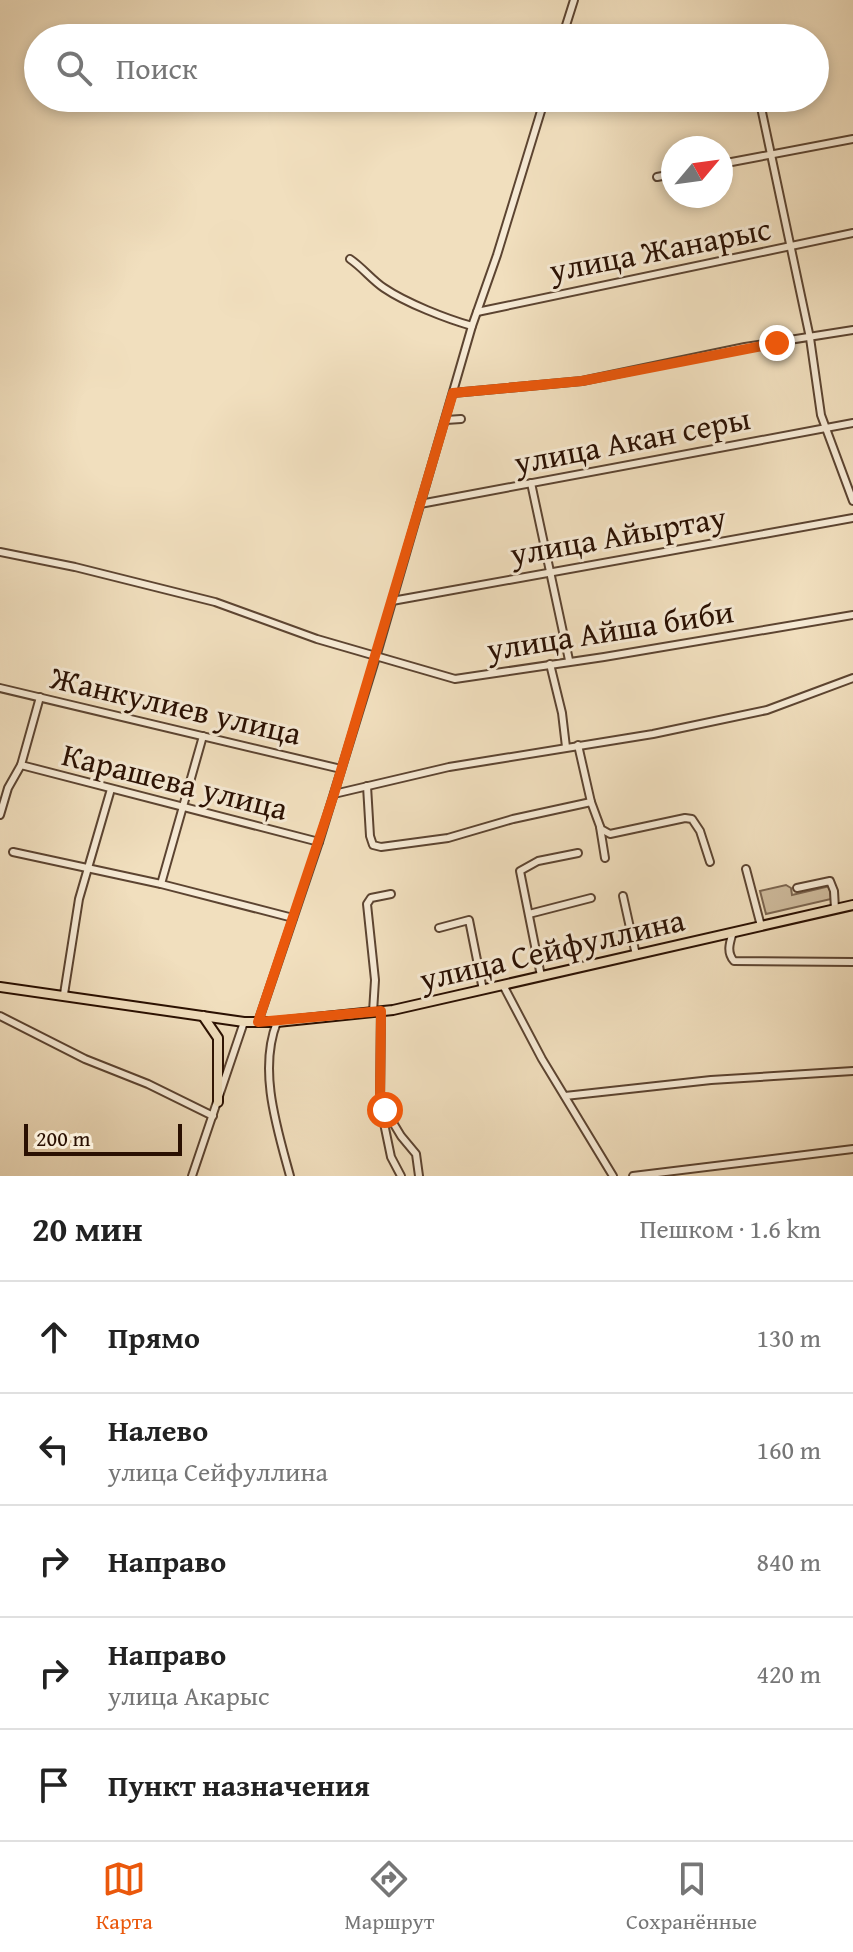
<!DOCTYPE html>
<html lang="ru">
<head>
<meta charset="utf-8">
<style>
	:root { --surface:#fff; --page:#f6f6f6; --text:#222; --muted:#767676; --line:#e0e0e0; --accent:#ea580c }
	body { margin:0; font-family:"Gentium Book Plus",serif; background:var(--page); color:var(--text) }
	.compass { position:absolute; left:661px; top:136px; width:72px; height:72px; border-radius:50%; background:var(--surface); box-shadow:0 4px 12px #0003; rotate:61deg }
	.scale { position:absolute; left:24px; bottom:20px; width:158px; box-sizing:border-box; padding-left:8px; border:4px solid #2a1002; border-top:0; font-size:22px; line-height:28px; white-space:nowrap; color:#2a1002; -webkit-text-stroke:6px #f6ead5; paint-order:stroke }
	.stop { position:absolute; width:24px; height:24px; margin:-18px; border:6px solid #ea580c; border-radius:50%; background:#fff }
	.stop.end { background:#ea580c; border-color:#fff; box-shadow:0 2px 8px #0008 }
	.list { margin:0; padding:0; list-style:none }
	h2 { display:flex; justify-content:space-between; align-items:center; height:104px; margin:0; padding:0 32px; font-size:34px }
	h2 small { font-size:26px; font-weight:400; color:var(--muted) }
	.list li { display:grid; grid-template-columns:52px 1fr auto; gap:24px; align-items:center; box-sizing:border-box; height:112px; padding:0 32px; border-top:2px solid var(--line) }
	.list b { display:block; font-size:30px; white-space:nowrap }
	.list p { margin:0; font-size:26px; white-space:nowrap; color:var(--muted) }
	.list em { font-size:26px; font-style:normal; color:var(--muted) }
	.icon { flex:none; width:44px; height:44px; fill:none; stroke:currentColor; stroke-width:2; stroke-linecap:round; stroke-linejoin:round }
	.map { position:relative; flex:none; width:853px; height:1176px; overflow:hidden }
	.search { position:absolute; background:var(--surface); box-shadow:0 4px 12px #0003; left:24px; right:24px; top:24px; height:88px; display:flex; align-items:center; gap:20px; box-sizing:border-box; padding:0 28px; border-radius:44px; color:var(--muted); font-size:30px }
	.sheet { height:664px; background:var(--surface) }
	nav { display:flex; justify-content:space-around; align-items:center; box-sizing:border-box; height:112px; border-top:2px solid var(--line); background:var(--surface); font-size:22px; color:var(--muted) }
	nav a { display:grid; justify-items:center; gap:4px }
	nav .on { color:var(--accent) }
	.map>svg:first-child { display:block }
</style>
</head>
<body>
<div class="map">
<svg width="853" height="1176" viewBox="0 0 853 1176">
	<rect width="100%" height="100%" fill="#f1dfbe"/>
	<filter id="stains"><feTurbulence type="fractalNoise" baseFrequency=".0025" numOctaves="4"/><feColorMatrix values="0 0 0 0 .2 0 0 0 0 .09 0 0 0 0 .02 0 0 0 .5 -.17"/></filter>
	<radialGradient id="worn" r=".72"><stop offset=".6" stop-color="#630" stop-opacity="0"/><stop offset="1" stop-color="#630" stop-opacity=".3"/></radialGradient>
	<polygon fill="#cfbc9e" stroke="#7c6650" stroke-width="2" points="786,885 791,888 792,895 830,886 831,899 766,914 760,891"/>
	<g fill="none" stroke-linecap="round" stroke-linejoin="round">
		<g stroke="#5c4431" stroke-width="10">
			<g id="minor">
				<polyline points="562,38 574,0"/>
				<polyline points="759,98 810,338 821,415 853,501"/>
				<polyline points="721,164 853,139"/>
				<polyline points="657,177 673,174"/>
				<path d="M350,259C363,268 372,280 384,288C406,303 447,319 472,326"/>
				<polyline points="477,312 853,233"/>
				<polyline points="453,393 582,381 745,347 853,330"/>
				<polyline points="446,420 461,419"/>
				<polyline points="531,483 569,660"/>
				<polyline points="420,504 853,423"/>
				<polyline points="0,552 75,567 215,602 317,639 455,679 604,657 853,615"/>
				<polyline points="392,601 853,518"/>
				<polyline points="550,664 562,713 566,747"/>
				<polyline points="0,688 341,769"/>
				<polyline points="578,745 591,802 601,829 610,834 685,818 692,819 700,831 710,862"/>
				<polyline points="21,765 319,842"/>
				<polyline points="367,786 370,836 373,845 381,847 448,838 513,819 591,802"/>
				<polyline points="334,794 449,767 653,734 767,710 853,678"/>
				<polyline points="0,815 8,788 21,765 40,697"/>
				<polyline points="600,827 605,858"/>
				<polyline points="13,852 161,884 293,918"/>
				<polyline points="746,869 761,926"/>
				<polyline points="161,884 203,736"/>
				<polyline points="797,888 830,881 834,891 835,909"/>
				<polyline points="623,896 636,955"/>
				<polyline points="529,914 591,898"/>
				<polyline points="439,928 469,920 483,990"/>
				<path d="M733,932C730,942 726,952 734,961L853,962"/>
				<polyline points="541,976 520,871 538,861 578,853"/>
				<polyline points="503,985 542,1059 613,1176"/>
				<polyline points="64,994 79,899 111,789"/>
				<polyline points="381,1011 380,1101 401,1136 416,1154 419,1176"/>
				<polyline points="373,1012 375,980 367,904 371,898 391,894"/>
				<polyline points="0,1016 85,1059 148,1084 213,1116"/>
				<polyline points="258,1022 319,842 376,657 472,326 497,255 545,98"/>
				<path d="M277,1022C258,1070 277,1128 290,1176"/>
				<polyline points="565,1096 711,1080 853,1071"/>
				<polyline points="380,1104 391,1157 401,1176"/>
				<polyline points="192,1176 244,1022"/>
				<polyline points="633,1176 853,1149"/>
			</g>
		</g>
		<g stroke="#2a1002" stroke-width="12">
			<g id="major">
				<polyline points="0,987 244,1022 277,1022 393,1010 853,905"/>
				<polyline points="203,1016 218,1038 218,1102"/>
			</g>
		</g>
		<use href="#minor" stroke="#f6ead5" stroke-width="6"/>
		<use href="#major" stroke="#f1dfbe" stroke-width="8"/>
	</g>
	<g fill="none" stroke-linecap="round" stroke-linejoin="round">
		<polyline stroke="#ea580c" stroke-width="10" points="385,1110 380,1101 381,1011 258,1022 334,794 453,393 582,381 777,343"/>
	</g>
	<g text-anchor="middle" dominant-baseline="central" stroke-width="6" stroke-linejoin="round" paint-order="stroke">
		<g font-size="32" fill="#2a1002" stroke="#f6ead5">
			<text transform="translate(660 249) rotate(-11)">улица Жанарыс</text>
			<text transform="translate(632 440) rotate(-11)">улица Акан серы</text>
			<text transform="translate(618 535) rotate(-10)">улица Айыртау</text>
			<text transform="translate(610 630) rotate(-9)">улица Айша биби</text>
			<text transform="translate(176 705) rotate(13)">Жанкулиев улица</text>
			<text transform="translate(175 781) rotate(14)">Карашева улица</text>
			<text transform="translate(552 949) rotate(-13)">улица Сейфуллина</text>
		</g>
	</g>
	<rect width="100%" height="100%" filter="url(#stains)"/>
	<rect width="100%" height="100%" fill="url(#worn)"/>
</svg>
<svg class="compass" viewBox="-18 -18 36 36"><path d="M0-13l5 13h-10z" fill="#e53935"/><path d="M0 13l5-13h-10z" fill="#767676"/></svg>
<div class="scale">200 m</div>
<div class="stop" style="left:385px;top:1110px"></div>
<div class="stop end" style="left:777px;top:343px"></div>
<div class="search"><svg class="icon" aria-label="search" viewBox="0 0 24 24"><circle cx="10" cy="10" r="6"/><path d="M15 15l6 6"/></svg>Поиск</div>
</div>
<section class="sheet">
<h2>20 мин<small>Пешком · 1.6 km</small></h2>
<ul class="list">
<li><svg class="icon" aria-label="ahead" viewBox="0 0 24 24"><path d="M12 20V5M6 11l6-6 6 6"/></svg><div><b>Прямо</b></div><em>130 m</em></li>
<li><svg class="icon" aria-label="left" viewBox="0 0 24 24"><path d="M17 20v-9H6M10 6l-5 5 5 5"/></svg><div><b>Налево</b><p>улица Сейфуллина</p></div><em>160 m</em></li>
<li><svg class="icon" aria-label="right" viewBox="0 0 24 24"><path d="M7 20v-9h11M14 6l5 5-5 5"/></svg><div><b>Направо</b></div><em>840 m</em></li>
<li><svg class="icon" aria-label="right" viewBox="0 0 24 24"><path d="M7 20v-9h11M14 6l5 5-5 5"/></svg><div><b>Направо</b><p>улица Акарыс</p></div><em>420 m</em></li>
<li><svg class="icon" aria-label="arrive" viewBox="0 0 24 24"><path d="M6 21V4h12l-3 4 3 4H6"/></svg><div><b>Пункт назначения</b></div></li>
</ul>
</section>
<nav>
<a class="on"><svg class="icon" aria-label="map" viewBox="0 0 24 24"><path d="M3 6l6-2 6 2 6-2v14l-6 2-6-2-6 2zM9 4v14M15 6v14"/></svg>Карта</a>
<a><svg class="icon" aria-label="directions" viewBox="0 0 24 24"><path d="M12 3l9 9-9 9-9-9zM9 14v-3h6M13 9l2 2-2 2"/></svg>Маршрут</a>
<a><svg class="icon" aria-label="saved" viewBox="0 0 24 24"><path d="M7 4h10v16l-5-4-5 4z"/></svg>Сохранённые</a>
</nav>
</body>
</html>
